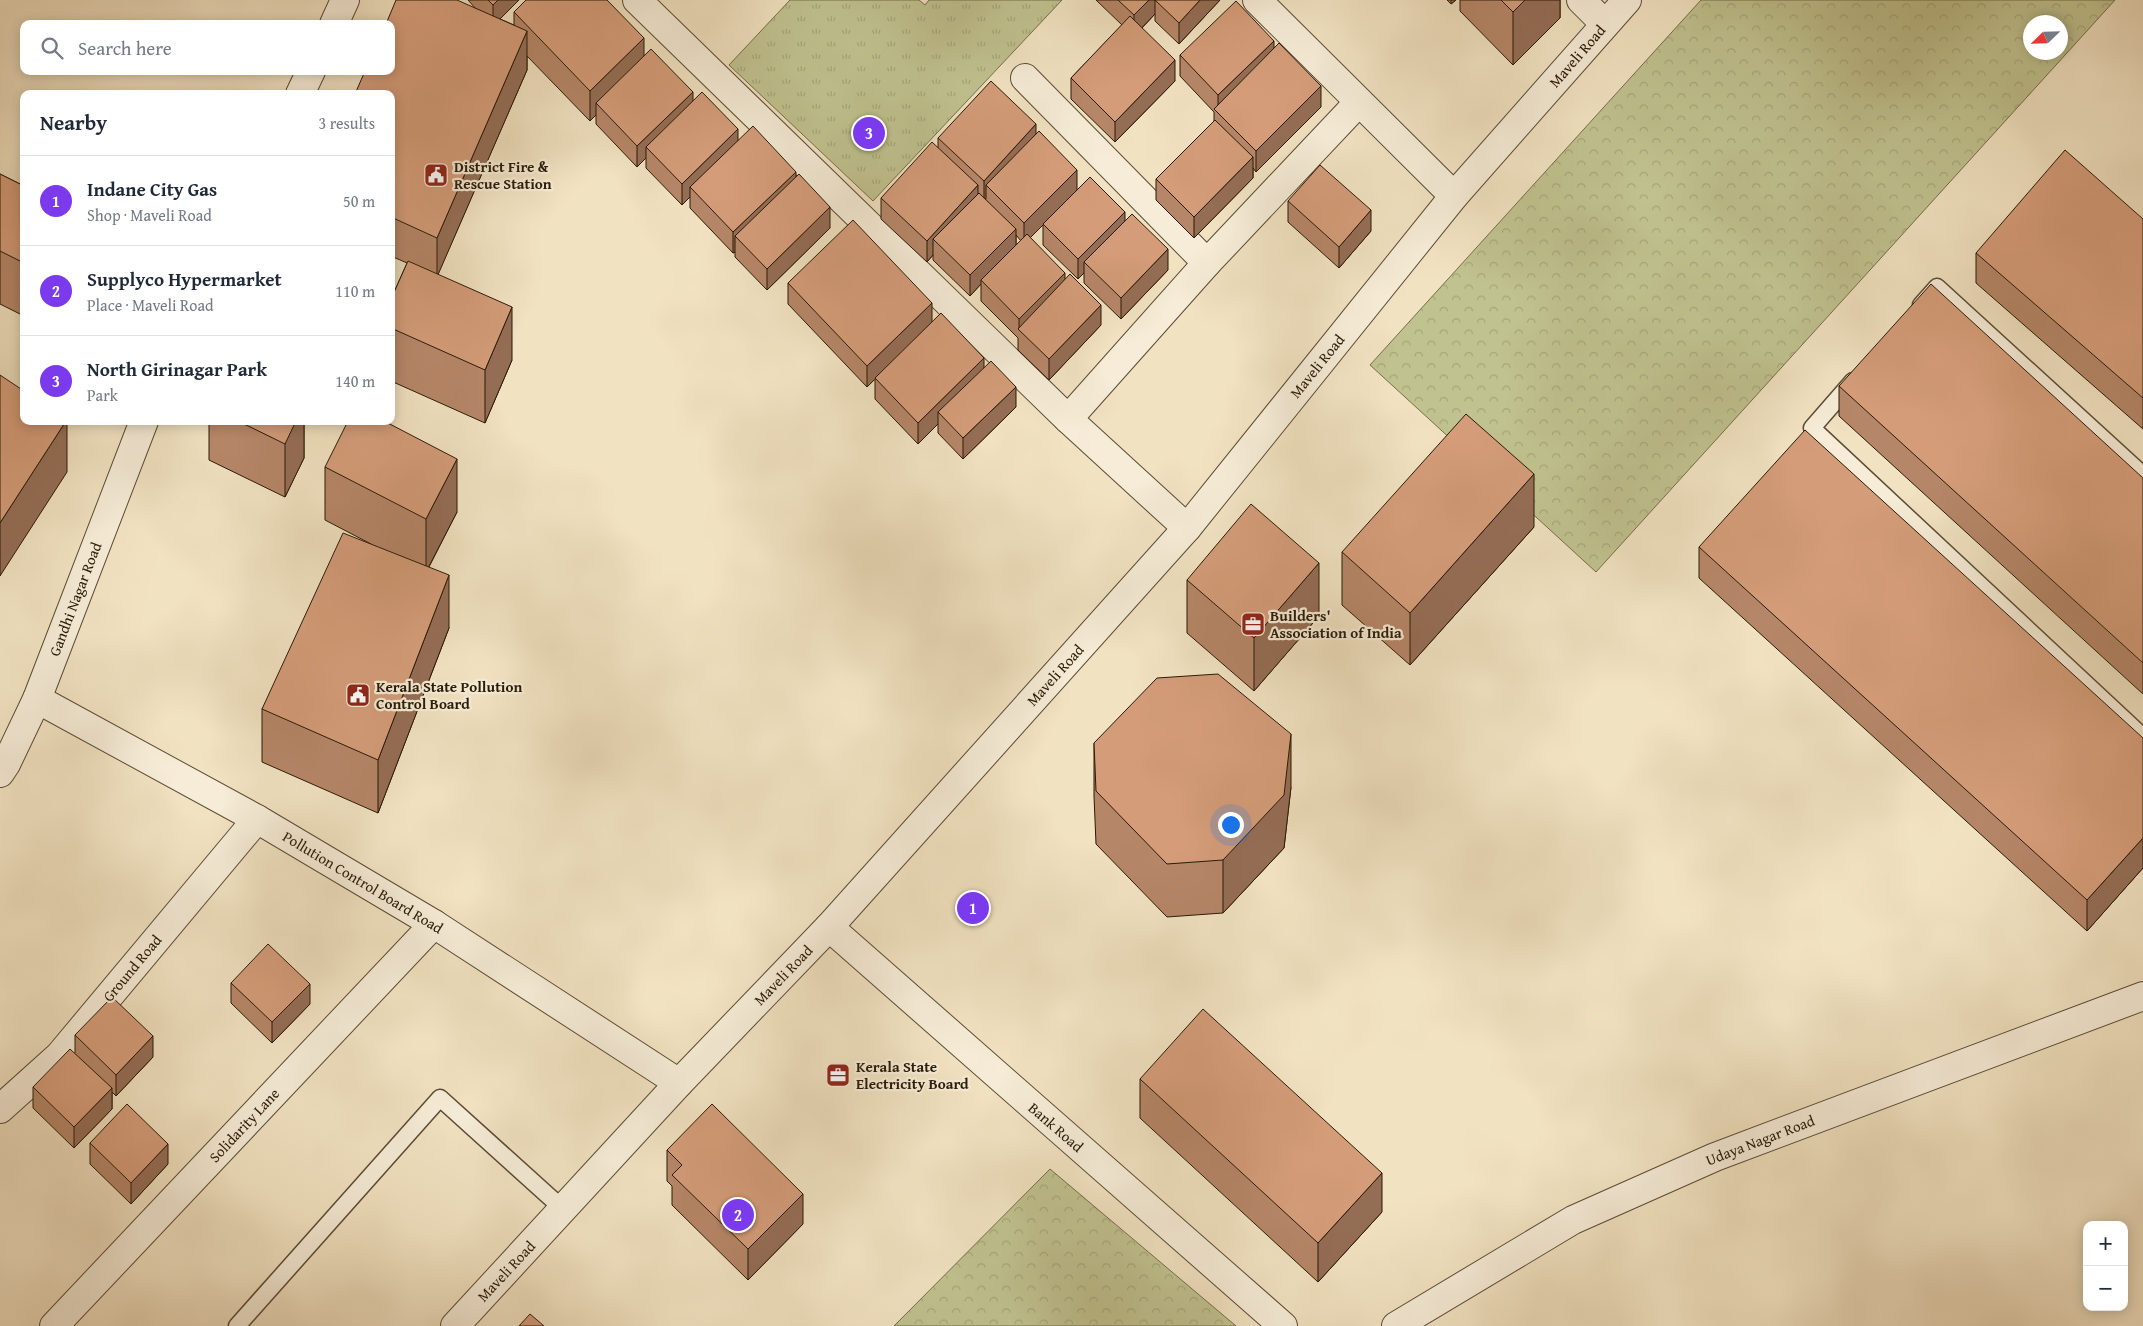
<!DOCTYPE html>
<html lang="en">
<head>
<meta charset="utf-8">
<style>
	:root { --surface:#fff; --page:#f6f6f7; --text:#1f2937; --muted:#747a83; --line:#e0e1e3; --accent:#7c3aed }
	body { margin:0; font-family:"Gentium Book Plus",serif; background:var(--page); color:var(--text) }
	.controls { position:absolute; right:15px; bottom:15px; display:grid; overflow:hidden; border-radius:10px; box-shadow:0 2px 12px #0003 }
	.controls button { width:45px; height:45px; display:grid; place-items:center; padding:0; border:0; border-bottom:1px solid var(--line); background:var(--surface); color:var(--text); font:25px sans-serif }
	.compass { position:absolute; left:2023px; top:15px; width:45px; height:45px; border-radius:50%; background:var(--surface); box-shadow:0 2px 12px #0003; rotate:247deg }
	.you { position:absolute; left:1230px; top:824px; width:18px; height:18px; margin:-12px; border:4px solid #fff; border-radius:50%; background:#1a73e8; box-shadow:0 0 0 8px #1a73e833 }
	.badge { display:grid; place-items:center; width:32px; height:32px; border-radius:50%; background:var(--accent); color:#fff; font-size:16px; font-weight:700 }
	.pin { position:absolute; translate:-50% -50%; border:2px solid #fff; box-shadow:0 1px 5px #0006 }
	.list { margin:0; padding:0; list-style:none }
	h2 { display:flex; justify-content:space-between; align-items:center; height:65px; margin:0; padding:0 20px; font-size:21px }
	h2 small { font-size:16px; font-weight:400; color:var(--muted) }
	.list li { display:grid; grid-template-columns:32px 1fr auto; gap:15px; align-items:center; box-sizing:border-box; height:90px; padding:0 20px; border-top:1px solid var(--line) }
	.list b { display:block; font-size:19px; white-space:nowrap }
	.list p { margin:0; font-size:16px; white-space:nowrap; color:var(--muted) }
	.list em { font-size:16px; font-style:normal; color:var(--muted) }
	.icon { flex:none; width:28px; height:28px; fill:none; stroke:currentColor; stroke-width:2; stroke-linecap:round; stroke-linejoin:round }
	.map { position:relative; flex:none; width:2143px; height:1326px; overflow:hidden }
	.search { position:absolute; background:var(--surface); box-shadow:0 2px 12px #0003; left:20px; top:20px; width:375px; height:55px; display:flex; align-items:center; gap:12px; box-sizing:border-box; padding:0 18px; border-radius:10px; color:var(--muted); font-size:19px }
	.panel { position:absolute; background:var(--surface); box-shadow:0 2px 12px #0003; left:20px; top:90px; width:375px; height:335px; border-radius:10px }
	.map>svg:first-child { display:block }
</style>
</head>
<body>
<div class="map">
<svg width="2143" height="1326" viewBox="0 0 2143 1326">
	<defs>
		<pattern id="forest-crowns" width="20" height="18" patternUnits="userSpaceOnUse" patternTransform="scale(1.25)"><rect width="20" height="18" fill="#c0c28f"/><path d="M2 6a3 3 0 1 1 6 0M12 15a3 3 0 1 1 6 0" fill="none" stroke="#a5a67a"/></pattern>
		<pattern id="park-tufts" width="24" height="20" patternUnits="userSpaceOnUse" patternTransform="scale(1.25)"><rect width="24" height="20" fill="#c0c28f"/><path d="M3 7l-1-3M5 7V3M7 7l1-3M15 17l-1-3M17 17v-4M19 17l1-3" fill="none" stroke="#a5a67a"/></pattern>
	</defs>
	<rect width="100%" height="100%" fill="#f1e2c1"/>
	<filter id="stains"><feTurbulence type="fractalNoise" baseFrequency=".004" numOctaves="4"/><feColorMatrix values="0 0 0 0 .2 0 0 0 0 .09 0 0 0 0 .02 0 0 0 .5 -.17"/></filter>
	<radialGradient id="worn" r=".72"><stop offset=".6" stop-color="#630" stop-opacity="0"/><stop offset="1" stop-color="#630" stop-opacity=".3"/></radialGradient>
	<g fill="url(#forest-crowns)" stroke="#746e4a" fill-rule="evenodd">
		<path d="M1701,0H2115L1596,572L1370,365ZM2030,22H2060V52H2030Z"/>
		<polygon points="1050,1169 1236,1326 894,1326"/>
	</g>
	<polygon fill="url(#park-tufts)" stroke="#746e4a" points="790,0 919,0 925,5 929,0 1062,0 873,201 729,65"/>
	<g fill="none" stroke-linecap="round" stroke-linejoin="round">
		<g stroke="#5b4c34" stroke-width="19">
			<g id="service">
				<polyline points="1921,305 1937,287 2143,475"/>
				<polyline points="1853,381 1812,428 2143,737"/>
				<polyline points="237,1326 440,1098 563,1209"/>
			</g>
		</g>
		<g stroke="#5b4c34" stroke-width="30">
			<g id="minor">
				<polyline points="637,0 1068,419 1187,528"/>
				<polyline points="1257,0 1454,196"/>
				<polyline points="1581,0 1605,24"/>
				<polyline points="1025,78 1207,263"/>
				<polyline points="1068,419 1207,263 1359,102"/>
				<polyline points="37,699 257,819 434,924 679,1083"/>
				<polyline points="829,927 1283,1326"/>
				<polyline points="0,1109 59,1056 257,819"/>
				<polyline points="54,1326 434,924"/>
				<polyline points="455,1326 679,1083 829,927 1187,528 1454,196 1627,0"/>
			</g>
		</g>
		<g stroke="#5b4c34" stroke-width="30">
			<g id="tertiary">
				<polyline points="334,24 345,0"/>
				<polyline points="300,94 311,71"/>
				<polyline points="0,773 6,764 37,699 144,421"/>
				<polyline points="1396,1326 1573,1220 1715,1157 2143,996"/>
			</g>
		</g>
		<use href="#service" stroke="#f6ecd7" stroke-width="16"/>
		<use href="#minor" stroke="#f6ecd7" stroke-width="28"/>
		<use href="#tertiary" stroke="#f6ecd7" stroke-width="28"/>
	</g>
	<g fill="#b68668" stroke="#291a05" fill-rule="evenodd">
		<polygon points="468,0 519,0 500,19 514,25 514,12 644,57 693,101 738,140 796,177 830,228 767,290 735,257 735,252 733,253 690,208 690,197 682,205 646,168 646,158 637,167 596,124 596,115 590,121 527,56 527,70 438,274 512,360 485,423 391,381 391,299 407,263 391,256 391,94 476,9"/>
		<polygon points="1096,0 1220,0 1179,44 1155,21 1155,14 1142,28 1175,81 1115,142 1071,99 1071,78 1122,25"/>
		<polygon points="1447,0 1456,0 1451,4"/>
		<polygon points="1460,0 1560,0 1560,18 1513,65 1460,11"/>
		<polygon points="1274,48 1321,107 1256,172 1253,168 1253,178 1194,238 1156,200 1156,179 1214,121 1214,112 1180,76 1180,55"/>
		<path d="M1036,135L1077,190L1125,220L1168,270L1121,319L1084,283V273L1078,279L1043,245V224L1030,237L1101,325L1049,380L1018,350V338L981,301V284L970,296L933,260V255L927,262L881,219V198L938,148V138ZM1016,235L1021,241L1016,246Z"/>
		<polygon points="0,174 24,186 24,316 0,304"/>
		<polygon points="1288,201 1371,231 1339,268 1288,222"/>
		<polygon points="2143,219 2143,429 1976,283 1976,253"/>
		<polygon points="788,283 932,322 984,367 1016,407 963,459 938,433 938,424 918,444 875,399 875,379 867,387 788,304"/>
		<polygon points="1839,386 2143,478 2143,694 1839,416"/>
		<polygon points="209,421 306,421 304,425 304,458 285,497 209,460"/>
		<polygon points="325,467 457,512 429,567 449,628 378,813 262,762 262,709 371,544 325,520"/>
		<polygon points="1534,527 1410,665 1342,605 1342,552"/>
		<polygon points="1699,547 2143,738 2143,868 2087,931 1699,578"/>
		<polygon points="1187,580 1319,616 1254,691 1187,633"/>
		<polygon points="1094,743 1291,787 1284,848 1223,913 1167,917 1096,844 1094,796"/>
		<polygon points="231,983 310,1004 272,1043 231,1003"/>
		<polygon points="75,1035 153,1057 116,1096 112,1092 112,1109 74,1148 33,1108 33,1087 75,1053"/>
		<polygon points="1140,1079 1382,1212 1318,1282 1140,1118"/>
		<polygon points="90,1143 168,1164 131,1204 90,1164"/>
		<polygon points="667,1150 803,1224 748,1280 672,1205 672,1186 667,1181"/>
	</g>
	<g fill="#946d55" stroke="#291a05">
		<polygon points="498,0 519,0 493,26 493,5"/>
		<polygon points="1149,0 1168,0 1155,0 1155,14 1134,36 1134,15"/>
		<polygon points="1200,0 1220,0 1179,44 1179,23"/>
		<polygon points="1451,0 1456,0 1451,4"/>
		<polygon points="1525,0 1560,0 1560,18 1513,65 1513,12"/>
		<polygon points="527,31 527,70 437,277 437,238"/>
		<polygon points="644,38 644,69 596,103 596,115 590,121 590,91"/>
		<polygon points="1274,41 1274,62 1218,113 1218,95"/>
		<polygon points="1175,60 1175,81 1115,142 1115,122"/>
		<polygon points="1321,86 1321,107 1256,172 1256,151"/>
		<polygon points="693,92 693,113 646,147 646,158 637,167 637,146"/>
		<polygon points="1036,124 1036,145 986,185 986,199 984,202 984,181"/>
		<polygon points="738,129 738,150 690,187 690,197 682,205 682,184"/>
		<polygon points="1253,157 1253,178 1194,238 1194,217"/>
		<polygon points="1077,170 1077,191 1024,244 1024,223"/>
		<polygon points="796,172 796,192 735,236 735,252 733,253 733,232"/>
		<polygon points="978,185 978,206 933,239 933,255 927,262 927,241"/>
		<polygon points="830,207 830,228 767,290 767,269"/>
		<polygon points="1371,210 1371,231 1339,268 1339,247"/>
		<polygon points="1125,212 1125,233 1084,262 1084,273 1078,279 1078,259"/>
		<polygon points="1016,229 1016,250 981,280 981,284 970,296 970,275"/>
		<polygon points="1168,249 1168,270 1121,319 1121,298"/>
		<polygon points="1065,273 1065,294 1019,330 1019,319"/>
		<polygon points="932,303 932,324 867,387 867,366"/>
		<polygon points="1101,305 1101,325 1049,380 1049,359"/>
		<polygon points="512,307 512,360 485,423 485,370"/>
		<polygon points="984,358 984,379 938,412 938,424 918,444 918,423"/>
		<polygon points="1016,387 1016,407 963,459 963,438"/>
		<polygon points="66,421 67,421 67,472 0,576 0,523"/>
		<polygon points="291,421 306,421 304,425 304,458 285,497 285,444"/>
		<polygon points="457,459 457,512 426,572 426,519"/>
		<polygon points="1534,474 1534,527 1410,665 1410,613"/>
		<polygon points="1319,563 1319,616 1254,691 1254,638"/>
		<polygon points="449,575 449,628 378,813 378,760"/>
		<polygon points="1291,734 1291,787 1284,848 1223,913 1223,860"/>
		<polygon points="2143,838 2143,868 2087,931 2087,900"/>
		<polygon points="310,984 310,1004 272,1043 272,1022"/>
		<polygon points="153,1036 153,1057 116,1096 116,1075"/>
		<polygon points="112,1088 112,1109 74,1148 74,1127"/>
		<polygon points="168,1144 168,1164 131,1204 131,1183"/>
		<polygon points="1382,1173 1382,1212 1318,1282 1318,1243"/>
		<polygon points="803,1194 803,1224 748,1280 748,1249"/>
	</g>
	<g fill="#d49c79" stroke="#291a05">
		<polygon points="396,0 457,0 527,31 437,238 391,217 391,94 355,94 365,71 391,71 391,24 386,24"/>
		<polygon points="488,0 498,0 493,5"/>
		<polygon points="526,0 607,0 644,38 590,91 514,12"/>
		<polygon points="1118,0 1149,0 1134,15"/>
		<polygon points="1155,0 1200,0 1179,23"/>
		<polygon points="1501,0 1525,0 1513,12"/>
		<polygon points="1236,1 1274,41 1218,95 1180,55"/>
		<polygon points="1130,16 1175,60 1115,122 1071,78"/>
		<polygon points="1279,43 1321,86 1256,151 1214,109"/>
		<polygon points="651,49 693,92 637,146 596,103"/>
		<polygon points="991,81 1036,124 984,181 938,138"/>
		<polygon points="702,92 738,129 682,184 646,147"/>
		<polygon points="1215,120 1253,157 1194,217 1156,179"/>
		<polygon points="753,126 796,172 733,232 690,187"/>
		<polygon points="1039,131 1077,170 1024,223 986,185"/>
		<polygon points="932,142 978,185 927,241 881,198"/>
		<polygon points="2065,150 2143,219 2143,398 1976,253"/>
		<polygon points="1320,165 1371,210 1339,247 1288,201"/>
		<polygon points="0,174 24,186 24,263 0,251"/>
		<polygon points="799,174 830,207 767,269 735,236"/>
		<polygon points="1090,177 1125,212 1078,259 1043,224"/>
		<polygon points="979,193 1016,229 970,275 933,239"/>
		<polygon points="1132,214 1168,249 1121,298 1084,262"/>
		<polygon points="853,220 932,303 867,366 788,283"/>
		<polygon points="1027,234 1065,273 1019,319 981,280"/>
		<polygon points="408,261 512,307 485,370 391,328 391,299"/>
		<polygon points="1070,274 1101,305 1049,359 1018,329"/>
		<polygon points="1931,284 2143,478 2143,663 1839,386"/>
		<polygon points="941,313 984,358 918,423 875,378"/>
		<polygon points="991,361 1016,387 963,438 938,412"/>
		<polygon points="0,375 24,391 24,421 66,421 0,523"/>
		<polygon points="1466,414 1534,474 1410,613 1342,552"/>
		<polygon points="238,421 296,421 285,444"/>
		<polygon points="348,421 384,421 457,459 426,519 325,467"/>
		<polygon points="1805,430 2143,738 2143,838 2087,900 1699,547"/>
		<polygon points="1251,504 1319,563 1254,638 1187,580"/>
		<polygon points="343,533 449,575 378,760 262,709"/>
		<polygon points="1218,674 1291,734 1284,795 1223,860 1167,864 1096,791 1094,743 1157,678"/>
		<polygon points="268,944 310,984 272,1022 231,983"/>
		<polygon points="112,997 153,1036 116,1075 75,1035"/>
		<polygon points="1203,1009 1382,1173 1318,1243 1140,1079"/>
		<polygon points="70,1049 112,1088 74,1127 33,1087"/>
		<polygon points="127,1104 168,1144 131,1183 90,1143"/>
		<polygon points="712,1104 803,1194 748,1249 672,1175 682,1165 667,1150"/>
		<polygon points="530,1314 544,1326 519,1326"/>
	</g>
	<defs>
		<g id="civic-square" transform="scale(1.25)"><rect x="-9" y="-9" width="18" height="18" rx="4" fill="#8f2418" stroke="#f6ecd7"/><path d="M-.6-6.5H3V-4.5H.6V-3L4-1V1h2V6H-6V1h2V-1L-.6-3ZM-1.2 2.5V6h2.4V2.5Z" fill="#fff"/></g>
		<g id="office-square" transform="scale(1.25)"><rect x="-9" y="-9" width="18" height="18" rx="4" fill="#8f2418" stroke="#f6ecd7"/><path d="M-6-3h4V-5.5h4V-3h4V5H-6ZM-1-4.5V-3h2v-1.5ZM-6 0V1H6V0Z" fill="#fff"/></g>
	</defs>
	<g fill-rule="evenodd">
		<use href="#civic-square" x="436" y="175"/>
		<use href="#office-square" x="1253" y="624"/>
		<use href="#civic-square" x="358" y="695"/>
		<use href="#office-square" x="838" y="1075"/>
	</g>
	<g text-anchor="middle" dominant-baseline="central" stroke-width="4.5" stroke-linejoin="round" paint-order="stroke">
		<g font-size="15" fill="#291a05" stroke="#f6ecd7">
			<text transform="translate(1577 56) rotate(-49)">Maveli Road</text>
			<text transform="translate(1317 366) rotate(-51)">Maveli Road</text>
			<text transform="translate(75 599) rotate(-69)">Gandhi Nagar Road</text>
			<text transform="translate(1055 675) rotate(-48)">Maveli Road</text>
			<text transform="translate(363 882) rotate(31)">Pollution Control Board Road</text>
			<text transform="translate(132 968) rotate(-50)">Ground Road</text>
			<text transform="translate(783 975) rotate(-46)">Maveli Road</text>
			<text transform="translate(244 1125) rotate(-47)">Solidarity Lane</text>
			<text transform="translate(1056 1127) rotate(41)">Bank Road</text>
			<text transform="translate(1760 1140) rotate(-21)">Udaya Nagar Road</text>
			<text transform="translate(506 1271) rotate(-47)">Maveli Road</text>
		</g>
		<g font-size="15" font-weight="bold" fill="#291a05" stroke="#f6ecd7" text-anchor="start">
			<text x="454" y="166">District Fire &amp;<tspan x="454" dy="17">Rescue Station</tspan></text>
			<text x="1270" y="615">Builders'<tspan x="1270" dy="17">Association of India</tspan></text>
			<text x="376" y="686">Kerala State Pollution<tspan x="376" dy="17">Control Board</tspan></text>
			<text x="856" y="1066">Kerala State<tspan x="856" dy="17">Electricity Board</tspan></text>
		</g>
	</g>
	<rect width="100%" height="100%" filter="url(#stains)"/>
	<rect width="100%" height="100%" fill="url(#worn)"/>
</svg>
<div class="controls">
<button>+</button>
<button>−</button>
</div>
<svg class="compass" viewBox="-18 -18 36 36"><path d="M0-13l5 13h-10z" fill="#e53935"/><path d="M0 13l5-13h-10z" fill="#747a83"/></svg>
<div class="you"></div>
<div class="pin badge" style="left:973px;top:908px">1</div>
<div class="pin badge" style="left:738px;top:1215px">2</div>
<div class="pin badge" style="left:869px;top:133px">3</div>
<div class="search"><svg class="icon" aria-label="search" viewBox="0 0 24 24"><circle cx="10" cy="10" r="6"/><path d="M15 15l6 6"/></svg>Search here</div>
<section class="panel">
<h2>Nearby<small>3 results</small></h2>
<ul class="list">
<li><span class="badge">1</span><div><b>Indane City Gas</b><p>Shop · Maveli Road</p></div><em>50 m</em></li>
<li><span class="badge">2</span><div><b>Supplyco Hypermarket</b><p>Place · Maveli Road</p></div><em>110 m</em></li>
<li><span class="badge">3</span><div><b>North Girinagar Park</b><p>Park</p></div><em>140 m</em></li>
</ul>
</section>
</div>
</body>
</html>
